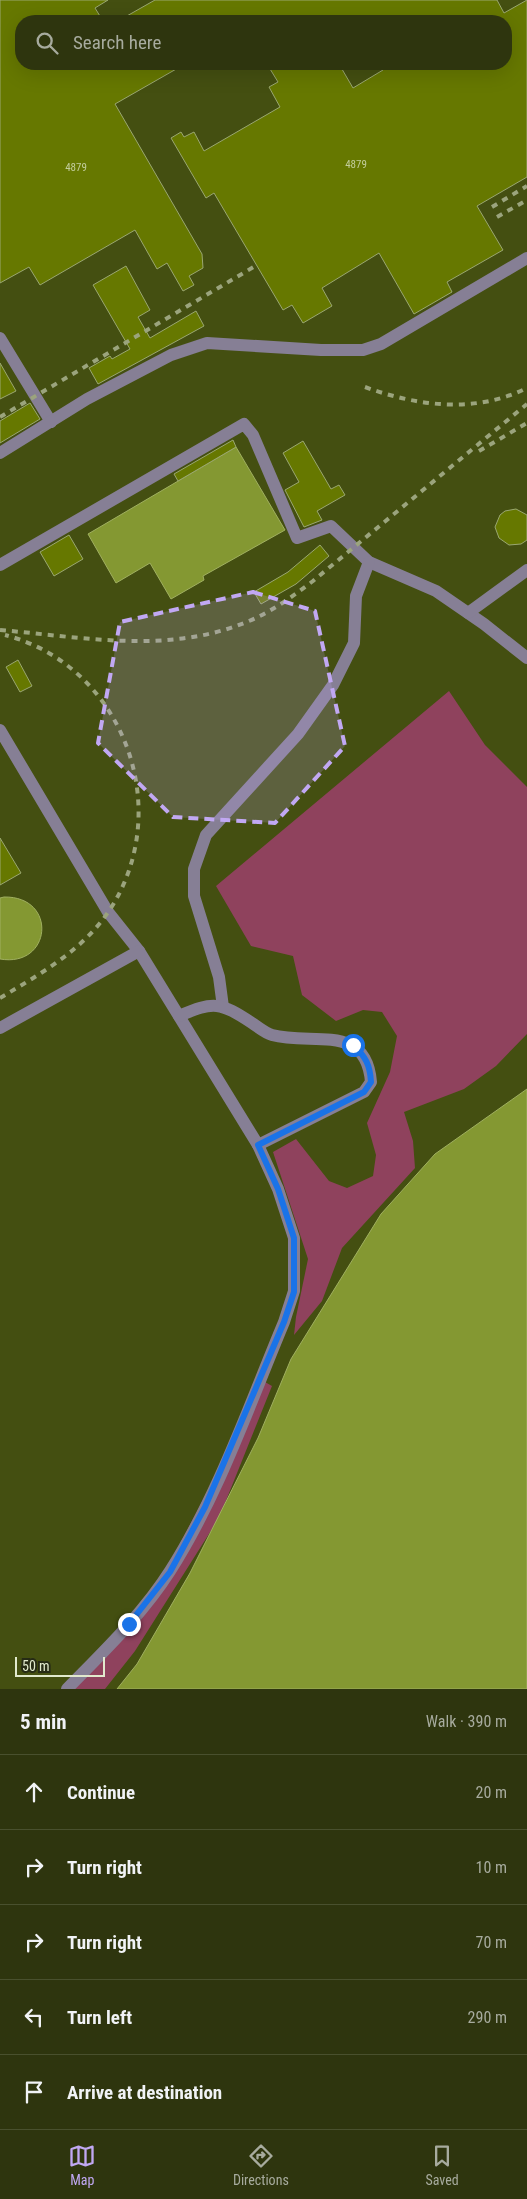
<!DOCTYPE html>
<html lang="en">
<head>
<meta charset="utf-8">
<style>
	:root { --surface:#2e350e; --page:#3a401c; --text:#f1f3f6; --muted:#a7ab9e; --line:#49502e; --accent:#c1a8f3 }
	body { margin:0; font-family:"Roboto Condensed",sans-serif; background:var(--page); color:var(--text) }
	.scale { position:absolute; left:15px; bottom:12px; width:90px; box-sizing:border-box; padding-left:5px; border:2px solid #e1e9cd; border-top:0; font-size:14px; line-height:18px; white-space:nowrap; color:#e1e9cd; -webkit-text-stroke:4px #262b15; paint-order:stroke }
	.stop { position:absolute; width:15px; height:15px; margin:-11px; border:4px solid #1a73e8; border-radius:50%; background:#fff }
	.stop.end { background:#1a73e8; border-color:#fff; box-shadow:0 1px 5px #0008 }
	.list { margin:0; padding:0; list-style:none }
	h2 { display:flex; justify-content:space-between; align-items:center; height:65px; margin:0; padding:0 20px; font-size:21px }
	h2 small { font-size:16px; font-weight:400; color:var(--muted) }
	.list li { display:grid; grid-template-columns:32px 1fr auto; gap:15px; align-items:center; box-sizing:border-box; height:75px; padding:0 20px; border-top:1px solid var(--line) }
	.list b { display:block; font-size:19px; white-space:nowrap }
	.list em { font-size:16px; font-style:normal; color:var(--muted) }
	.icon { flex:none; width:28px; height:28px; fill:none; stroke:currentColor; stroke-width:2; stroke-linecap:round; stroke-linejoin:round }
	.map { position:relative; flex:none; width:527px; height:1689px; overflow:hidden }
	.search { position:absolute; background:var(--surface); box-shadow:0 5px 20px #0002; left:15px; right:15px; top:15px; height:55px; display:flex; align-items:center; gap:12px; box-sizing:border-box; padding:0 18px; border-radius:20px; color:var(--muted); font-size:19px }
	.sheet { height:440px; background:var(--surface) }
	nav { display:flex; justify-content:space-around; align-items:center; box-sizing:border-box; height:70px; border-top:1px solid var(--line); background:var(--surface); font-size:14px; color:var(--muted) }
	nav a { display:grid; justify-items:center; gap:2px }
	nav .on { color:var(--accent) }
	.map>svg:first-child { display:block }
</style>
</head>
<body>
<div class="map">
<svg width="527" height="1689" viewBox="0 0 527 1689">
	<rect width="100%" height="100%" fill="#3d4713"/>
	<path fill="#444f11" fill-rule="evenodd" d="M0,0H527V1089L435,1154L328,1303L291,1359L258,1438L190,1573L137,1664L117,1689H0ZM21,21H506V64H21Z"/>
	<g fill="#8f425d">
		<polygon points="449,691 485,745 527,787 527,1034 496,1066 464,1089 404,1112 413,1141 415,1168 342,1248 322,1301 294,1335 296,1317 308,1259 273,1152 296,1139 329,1181 347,1188 373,1176 376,1155 367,1123 390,1072 397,1036 382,1012 363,1010 336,1021 302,995 293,956 251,946 216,886"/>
		<polygon points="265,1382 272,1386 219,1518 135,1651 105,1689 74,1689 143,1614"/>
	</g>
	<g fill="#849832" stroke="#a0b060">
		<polygon points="236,447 285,530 203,576 204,580 171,599 150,563 116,583 88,534"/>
		<path d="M4,897C58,896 52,968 0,959V898Z"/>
		<polygon points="527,1089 527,1689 117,1689 137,1664 190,1573 258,1438 291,1359 381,1214 435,1154"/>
	</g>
	<g fill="#667800" stroke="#9aa771">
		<polygon points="0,0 108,0 95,8 103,21 21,21 21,64 185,64 115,104 202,254 203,268 189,276 194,285 183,291 167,263 157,269 135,230 40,285 29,267 0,283"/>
		<polygon points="155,0 497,0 504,13 527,0 527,177 477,206 503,250 447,282 452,292 414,314 379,253 322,288 332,306 303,323 292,305 283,310 214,193 206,198 171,138 181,132 184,137 194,132 204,151 280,107 269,87 278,82 267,64 339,64 353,88 383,70 380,64 506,64 506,21 118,21"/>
		<polygon points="126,266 150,310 138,317 150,338 196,311 204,326 98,384 89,368 110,356 112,359 130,349 93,285"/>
		<polygon points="0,363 16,391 0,399"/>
		<polygon points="30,403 40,419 0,443 0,421"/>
		<polygon points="233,440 236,447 178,481 174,474"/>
		<polygon points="303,441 331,489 339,485 345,495 317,511 322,520 304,527 285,490 299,482 283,453"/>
		<polygon points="516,509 527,515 527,540 521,544 509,545 499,538 495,527 500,515 505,511"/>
		<polygon points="69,535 83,559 54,576 40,552"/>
		<polygon points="320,545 329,556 296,584 261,604 254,592 288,572"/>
		<polygon points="18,660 32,686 20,692 6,667"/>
		<polygon points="0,838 21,873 0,885"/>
	</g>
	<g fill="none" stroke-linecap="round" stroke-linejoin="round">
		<g stroke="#867f95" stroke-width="12">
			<polyline points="0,338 51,422"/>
			<polyline points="0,453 87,399 171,355 207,343 321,350 363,350 381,344 527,258"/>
			<polyline points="0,565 244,424 253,435 297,538 331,526 369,562 436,591 484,624 527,658"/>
			<polyline points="468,613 527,570"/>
			<path d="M0,730L108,912L139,951L258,1145L278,1189L294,1238V1291L284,1322C250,1403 218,1496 170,1571C142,1615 103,1652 67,1689"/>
			<polyline points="223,1007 219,977 194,896 194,869 206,835 298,734 333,685 354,643 356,596 369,562"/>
			<path d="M179,1016C214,1001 220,1002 252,1023C258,1027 265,1033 272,1035C312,1046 366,1022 371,1082L364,1092L258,1145"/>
			<polyline points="0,1028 139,951"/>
		</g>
		<g stroke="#9ba47d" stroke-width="4" stroke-dasharray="6 6" stroke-linecap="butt">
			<polyline points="492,207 527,186"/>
			<polyline points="497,217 527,200"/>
			<path d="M365,387C417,406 475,414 527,388"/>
			<polyline points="0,417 257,265"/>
			<polyline points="479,451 527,423"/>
			<path d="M0,630C83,637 169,655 249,621C273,611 293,596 313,581L527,404"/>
			<path d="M0,998C40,974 82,951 109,911C176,810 124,666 5,635"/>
		</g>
	</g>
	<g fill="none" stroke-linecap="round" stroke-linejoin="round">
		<path stroke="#1a73e8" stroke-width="6" d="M129,1624L170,1572L205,1507L284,1322L294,1292V1238L278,1189L258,1145L364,1092L371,1082C370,1065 366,1057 353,1045"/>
	</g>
	<path fill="#c1a8f3" fill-opacity="0.2" stroke="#c1a8f3" stroke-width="4" stroke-dasharray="10 6" stroke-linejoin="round" d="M253,592L315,611L345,746L275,823L173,817L98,743L120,622Z"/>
	<g text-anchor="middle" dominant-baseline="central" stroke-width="4" stroke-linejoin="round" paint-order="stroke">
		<g font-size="11" fill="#c2cd9a">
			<text x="356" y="164">4879</text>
			<text x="76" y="167">4879</text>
		</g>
	</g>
</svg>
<div class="scale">50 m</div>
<div class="stop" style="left:353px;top:1045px"></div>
<div class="stop end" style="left:129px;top:1624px"></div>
<div class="search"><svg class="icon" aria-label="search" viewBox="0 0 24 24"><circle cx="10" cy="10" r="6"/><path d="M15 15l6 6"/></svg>Search here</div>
</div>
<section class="sheet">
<h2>5 min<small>Walk · 390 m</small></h2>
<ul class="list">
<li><svg class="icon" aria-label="ahead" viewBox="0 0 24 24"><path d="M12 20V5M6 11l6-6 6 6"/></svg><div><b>Continue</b></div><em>20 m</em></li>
<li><svg class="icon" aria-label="right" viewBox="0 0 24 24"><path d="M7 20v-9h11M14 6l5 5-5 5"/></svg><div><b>Turn right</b></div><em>10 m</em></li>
<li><svg class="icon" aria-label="right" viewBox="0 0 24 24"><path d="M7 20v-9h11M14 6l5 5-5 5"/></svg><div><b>Turn right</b></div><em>70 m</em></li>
<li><svg class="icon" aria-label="left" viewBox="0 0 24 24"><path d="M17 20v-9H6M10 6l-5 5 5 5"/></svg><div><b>Turn left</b></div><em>290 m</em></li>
<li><svg class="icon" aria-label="arrive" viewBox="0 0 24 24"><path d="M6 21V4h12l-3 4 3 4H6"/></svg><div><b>Arrive at destination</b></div></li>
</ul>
</section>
<nav>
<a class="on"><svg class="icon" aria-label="map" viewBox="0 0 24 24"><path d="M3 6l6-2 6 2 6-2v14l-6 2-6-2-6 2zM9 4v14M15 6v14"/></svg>Map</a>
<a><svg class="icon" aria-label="directions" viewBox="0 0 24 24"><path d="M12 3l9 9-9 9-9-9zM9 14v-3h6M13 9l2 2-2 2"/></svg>Directions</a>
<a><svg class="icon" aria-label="saved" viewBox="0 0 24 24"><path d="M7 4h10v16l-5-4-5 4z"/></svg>Saved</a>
</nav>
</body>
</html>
